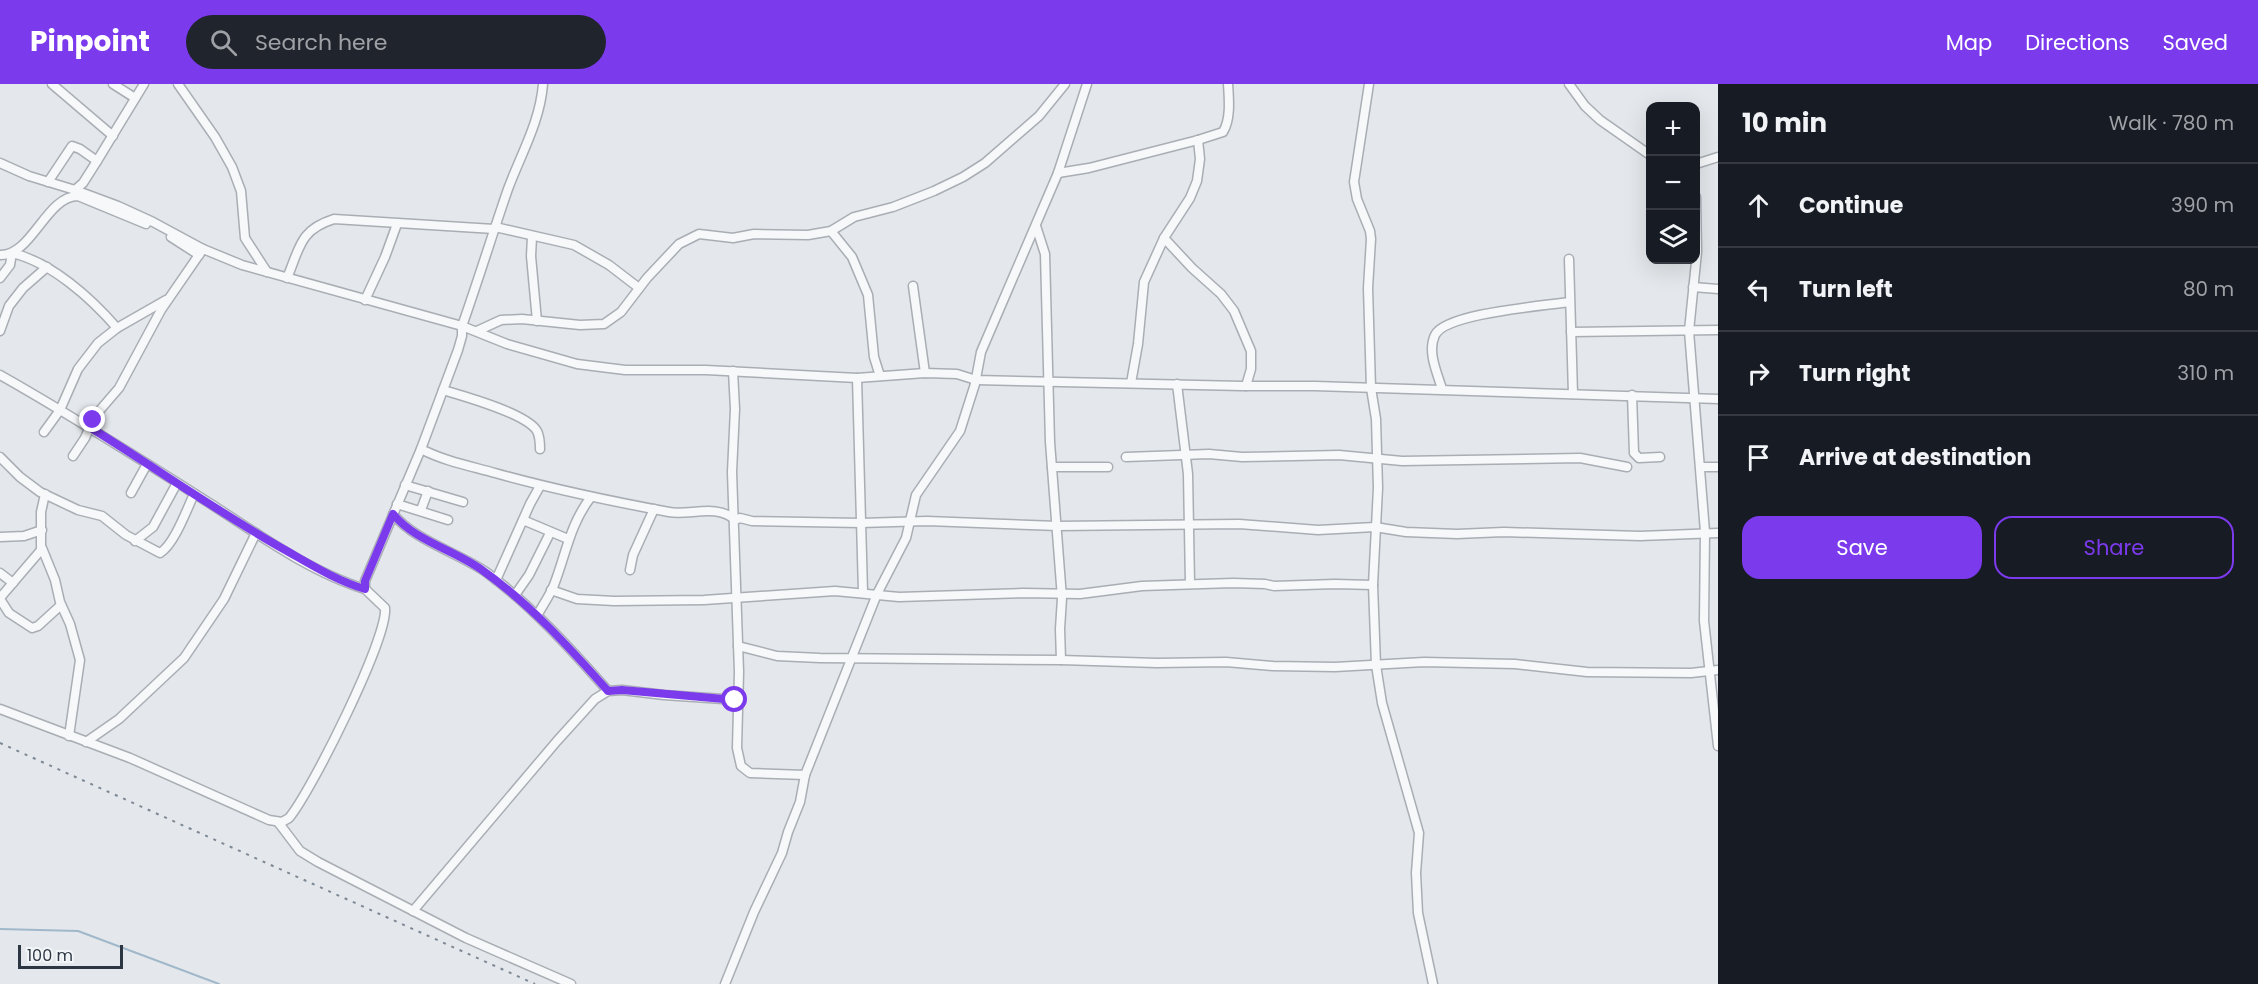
<!DOCTYPE html>
<html lang="en">
<head>
<meta charset="utf-8">
<style>
	:root { --surface:#171b24; --page:#20242c; --text:#f1f3f6; --muted:#9ea1a6; --line:#363941; --accent:#7c3aed }
	body { margin:0; font-family:Poppins,sans-serif; background:var(--page); color:var(--text) }
	.controls { position:absolute; right:18px; top:18px; display:grid; overflow:hidden; border-radius:12px; box-shadow:0 6px 24px #0002 }
	.controls button { width:54px; height:54px; display:grid; place-items:center; padding:0; border:0; border-bottom:2px solid var(--line); background:var(--surface); color:var(--text); font:30px sans-serif }
	.scale { position:absolute; left:18px; bottom:15px; width:105px; box-sizing:border-box; padding-left:6px; border:3px solid #2c3643; border-top:0; font-size:16px; line-height:21px; white-space:nowrap; color:#2c3643; -webkit-text-stroke:4px #f3f6f8; paint-order:stroke }
	.stop { position:absolute; width:18px; height:18px; margin:-14px; border:4px solid #7c3aed; border-radius:50%; background:#fff }
	.stop.end { background:#7c3aed; border-color:#fff; box-shadow:0 2px 6px #0008 }
	.list { margin:0; padding:0; list-style:none }
	h2 { display:flex; justify-content:space-between; align-items:center; height:78px; margin:0; padding:0 24px; font-size:26px }
	h2 small { font-size:20px; font-weight:400; color:var(--muted) }
	.list li { display:grid; grid-template-columns:39px 1fr auto; gap:18px; align-items:center; box-sizing:border-box; height:84px; padding:0 24px; border-top:2px solid var(--line) }
	.list b { display:block; font-size:22px; white-space:nowrap }
	.list em { font-size:20px; font-style:normal; color:var(--muted) }
	.actions { display:flex; gap:12px; padding:18px 24px }
	.actions a { flex:1; padding:14px 0; border:2px solid var(--accent); border-radius:18px; text-align:center; font-size:21px; color:var(--accent) }
	.actions .main { background:var(--accent); color:#fff }
	.icon { flex:none; width:33px; height:33px; fill:none; stroke:currentColor; stroke-width:2; stroke-linecap:round; stroke-linejoin:round }
	.map { position:relative; flex:none; width:1718px; height:900px; overflow:hidden }
	header { display:flex; align-items:center; gap:36px; box-sizing:border-box; height:84px; padding:0 30px; background:var(--accent); color:#fff }
	header strong { font-size:28px }
	nav { display:flex; gap:33px; margin-inline-start:auto; font-size:21px }
	.search { width:420px; height:54px; background:var(--page); display:flex; align-items:center; gap:15px; box-sizing:border-box; padding:0 21px; border-radius:33px; color:var(--muted); font-size:22px }
	main { display:flex }
	aside { flex:1; background:var(--surface) }
	.map>svg:first-child { display:block }
</style>
</head>
<body>
<header>
<strong>Pinpoint</strong>
<div class="search"><svg class="icon" aria-label="search" viewBox="0 0 24 24"><circle cx="10" cy="10" r="6"/><path d="M15 15l6 6"/></svg>Search here</div>
<nav><a>Map</a><a>Directions</a><a>Saved</a></nav>
</header>
<main>
<div class="map">
<svg width="1718" height="900" viewBox="0 0 1718 900">
	<rect width="100%" height="100%" fill="#e4e7eb"/>
	<g fill="none" stroke-linecap="round" stroke-linejoin="round">
		<polyline stroke="#a0b8ca" stroke-width="2" points="0,845 78,847 219,900"/>
		<g stroke="#a9aeb5" stroke-width="11">
			<g id="minor">
				<polyline points="52,0 113,52"/>
				<polyline points="113,0 135,14"/>
				<polyline points="178,0 215,53 232,83 241,107 245,154 267,188"/>
				<polyline points="1369,0 1354,98 1357,115 1370,147 1371,155 1368,204 1371,304 1376,335 1378,404 1373,501 1376,581 1382,619 1419,749 1416,789 1418,829 1433,900"/>
				<polyline points="1569,0 1585,22 1600,36 1650,71"/>
				<polyline points="0,79 29,92 75,106 118,122 153,138 203,165 242,181 462,242 507,260 577,280 625,286 706,286 857,294 925,289 957,290 976,296 1242,302 1315,302 1718,315"/>
				<polyline points="1696,80 1718,73"/>
				<path d="M1058,89L1089,84L1198,56L1223,48C1231,35 1229,15 1228,0"/>
				<polyline points="48,98 72,62 80,65 97,77"/>
				<polyline points="75,106 83,99 97,77 144,0"/>
				<polyline points="1696,113 1697,168 1689,247 1705,448 1704,537 1718,662"/>
				<polyline points="1036,142 1045,170 1050,358 1062,514 1060,545 1061,576"/>
				<polyline points="495,143 574,161 609,181 639,204"/>
				<polyline points="831,147 852,173 868,211 874,273 880,292"/>
				<polyline points="171,153 199,171"/>
				<polyline points="532,153 531,172 537,237"/>
				<polyline points="1164,154 1192,184 1221,210 1234,227 1251,267 1251,285 1246,302"/>
				<path d="M0,171C32,172 46,112 78,112L146,140"/>
				<polyline points="1569,175 1573,310"/>
				<path d="M0,194L10,181L12,169C51,178 91,214 117,244"/>
				<path d="M287,194C300,164 299,146 334,135L494,145"/>
				<polyline points="913,202 925,289"/>
				<polyline points="1693,203 1718,205"/>
				<polyline points="365,216 385,173 397,140"/>
				<polyline points="0,247 9,222 23,204 47,183"/>
				<polyline points="477,247 501,236 522,235 580,241 604,240 621,228 647,194 679,160 699,150 733,154 754,150 808,151 831,147 854,133 893,123 934,107 963,93 985,79 1039,32 1065,0"/>
				<polyline points="1571,248 1718,246"/>
				<polyline points="733,287 735,325 732,388 739,588 737,664 741,682 750,689 805,691"/>
				<path d="M0,291C73,332 143,377 214,422C260,452 313,489 365,505"/>
				<polyline points="857,294 863,508"/>
				<polyline points="1131,299 1138,260 1144,198 1164,154 1190,114 1197,97 1200,75 1198,56"/>
				<polyline points="1177,300 1188,390 1190,500"/>
				<path d="M1442,305C1437,288 1427,268 1435,251C1446,229 1544,222 1569,218"/>
				<path d="M443,306C463,312 526,329 537,347C540,353 540,359 540,365"/>
				<polyline points="1632,311 1634,369 1639,374 1660,373"/>
				<polyline points="44,348 60,326 78,285 98,259 117,244 166,216"/>
				<path d="M421,365C444,377 470,382 495,389C552,405 610,417 669,428C689,432 717,419 735,436L740,434L752,437L861,439L927,437L1058,442L1239,440L1318,446L1375,443L1406,448L1457,450L1504,448L1640,452L1718,449"/>
				<polyline points="73,372 85,354 94,333 119,304 161,226 203,165"/>
				<path d="M0,373L20,393L40,408L78,426L102,432L126,451L160,469C174,461 187,425 194,410"/>
				<polyline points="1126,373 1209,370 1242,373 1339,371 1402,377 1580,374 1627,383"/>
				<polyline points="1052,383 1108,383"/>
				<polyline points="1701,383 1718,383"/>
				<polyline points="405,401 463,418"/>
				<polyline points="131,409 147,380"/>
				<polyline points="397,420 448,436"/>
				<polyline points="421,426 428,407"/>
				<path d="M393,430C415,457 457,468 486,488C532,522 570,564 608,607"/>
				<polyline points="523,436 568,455"/>
				<polyline points="0,453 24,452 42,446"/>
				<polyline points="135,457 153,443 177,399"/>
				<polyline points="42,464 55,496 60,518 70,540 80,576 69,652"/>
				<polyline points="630,486 633,471 654,425"/>
				<polyline points="0,489 13,499"/>
				<polyline points="496,496 530,420 540,402"/>
				<polyline points="551,506 577,515 614,517 704,516 835,507 899,513 1023,509 1080,510 1142,502 1233,499 1265,500 1274,502 1335,500 1373,501"/>
				<polyline points="515,511 529,491 550,449"/>
				<polyline points="0,514 41,466 41,428 45,410"/>
				<polyline points="0,515 9,529 32,544 38,542 61,521"/>
				<path d="M538,530C543,521 550,511 554,501C566,470 570,440 591,413"/>
				<polyline points="738,562 777,572 820,574 1061,576 1157,579 1226,578 1273,582 1335,583 1424,578 1515,580 1587,588 1691,589 1718,586"/>
				<path d="M0,625L130,674L269,736L282,738L289,734C311,708 388,554 385,524L365,505V497L421,365L458,266L462,252V242C478,197 492,151 508,105C521,70 540,38 543,0"/>
				<polyline points="86,658 119,635 184,574 224,515 256,449"/>
				<polyline points="278,738 300,767 318,778 466,854 571,900"/>
				<polyline points="413,827 557,657 595,615 608,607 622,606 664,611 738,616"/>
				<polyline points="725,900 754,828 782,769 788,748 800,718 805,691 877,510 906,454 916,411 960,347 975,300 981,268 1058,89 1087,0"/>
			</g>
		</g>
		<use href="#minor" stroke="#f6f8f9" stroke-width="8"/>
		<polyline stroke="#7d8894" stroke-width="2" stroke-dasharray="3 6" stroke-linecap="butt" points="0,659 535,900"/>
	</g>
	<g fill="none" stroke-linecap="round" stroke-linejoin="round">
		<path stroke="#7c3aed" stroke-width="8" d="M93,336L91,344C154,383 214,425 278,462C307,478 334,496 365,505V497L393,430C415,457 454,466 482,486C530,520 569,563 608,607L622,606L735,616"/>
	</g>
</svg>
<div class="controls">
<button>+</button>
<button>−</button>
<button><svg class="icon" aria-label="layers" viewBox="0 0 24 24"><path d="M12 4l9 5-9 5-9-5zM3 14l9 5 9-5"/></svg></button>
</div>
<div class="scale">100 m</div>
<div class="stop" style="left:735px;top:616px"></div>
<div class="stop end" style="left:93px;top:336px"></div>
</div>
<aside>
<h2>10 min<small>Walk · 780 m</small></h2>
<ul class="list">
<li><svg class="icon" aria-label="ahead" viewBox="0 0 24 24"><path d="M12 20V5M6 11l6-6 6 6"/></svg><div><b>Continue</b></div><em>390 m</em></li>
<li><svg class="icon" aria-label="left" viewBox="0 0 24 24"><path d="M17 20v-9H6M10 6l-5 5 5 5"/></svg><div><b>Turn left</b></div><em>80 m</em></li>
<li><svg class="icon" aria-label="right" viewBox="0 0 24 24"><path d="M7 20v-9h11M14 6l5 5-5 5"/></svg><div><b>Turn right</b></div><em>310 m</em></li>
<li><svg class="icon" aria-label="arrive" viewBox="0 0 24 24"><path d="M6 21V4h12l-3 4 3 4H6"/></svg><div><b>Arrive at destination</b></div></li>
</ul>
<div class="actions"><a class="main">Save</a><a>Share</a></div>
</aside>
</main>
</body>
</html>
